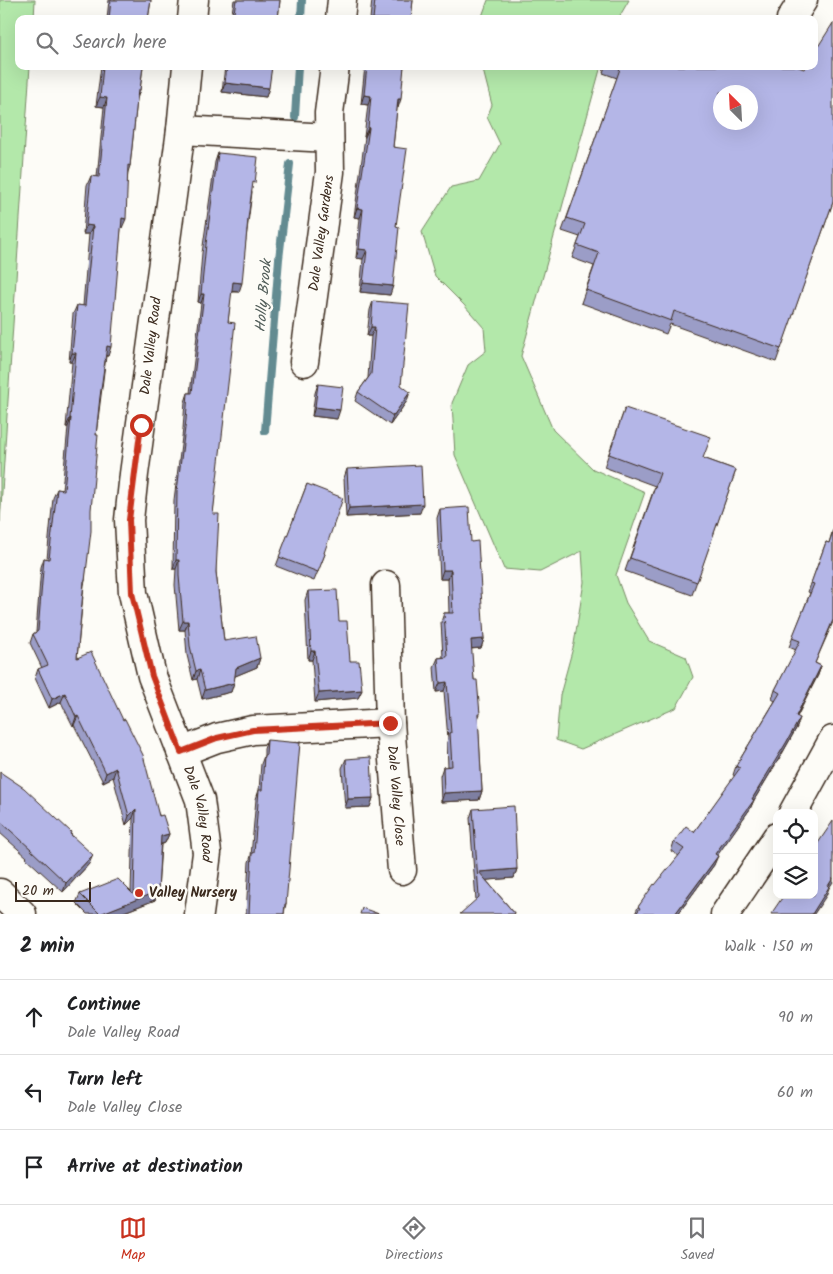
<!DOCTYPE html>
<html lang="en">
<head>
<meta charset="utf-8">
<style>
	:root { --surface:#fff; --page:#f2f2f2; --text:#202124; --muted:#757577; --line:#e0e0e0; --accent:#c8321e }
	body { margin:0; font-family:Kalam,sans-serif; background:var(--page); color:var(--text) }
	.controls { position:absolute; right:15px; bottom:15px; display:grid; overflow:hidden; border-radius:10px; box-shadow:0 5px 20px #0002 }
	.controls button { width:45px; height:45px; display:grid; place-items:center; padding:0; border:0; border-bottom:1px solid var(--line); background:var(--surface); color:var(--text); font:25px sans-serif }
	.compass { position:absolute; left:713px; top:85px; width:45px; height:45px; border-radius:50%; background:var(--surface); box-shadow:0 5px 20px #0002; rotate:336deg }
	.scale { position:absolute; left:15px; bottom:12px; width:76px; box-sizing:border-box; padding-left:5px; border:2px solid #3b2a1e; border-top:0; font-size:14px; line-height:18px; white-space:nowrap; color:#3b2a1e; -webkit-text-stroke:4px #fdfcf7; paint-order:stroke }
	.stop { position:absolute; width:15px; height:15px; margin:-11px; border:4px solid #c8321e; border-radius:50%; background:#fff }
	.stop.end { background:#c8321e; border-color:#fff; box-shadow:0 1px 5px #0008 }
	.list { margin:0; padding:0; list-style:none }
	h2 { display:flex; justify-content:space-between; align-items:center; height:65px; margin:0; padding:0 20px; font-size:21px }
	h2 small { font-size:16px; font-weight:400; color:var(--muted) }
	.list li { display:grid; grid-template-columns:32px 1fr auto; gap:15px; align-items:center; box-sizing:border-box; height:75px; padding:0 20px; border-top:1px solid var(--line) }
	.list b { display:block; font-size:19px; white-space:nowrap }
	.list p { margin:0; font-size:16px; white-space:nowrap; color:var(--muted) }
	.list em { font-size:16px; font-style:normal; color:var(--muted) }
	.icon { flex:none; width:28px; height:28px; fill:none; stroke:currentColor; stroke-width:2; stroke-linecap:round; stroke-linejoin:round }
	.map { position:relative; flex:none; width:833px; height:914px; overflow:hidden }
	.search { position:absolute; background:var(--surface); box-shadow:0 5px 20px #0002; left:15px; right:15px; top:15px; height:55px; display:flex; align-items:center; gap:12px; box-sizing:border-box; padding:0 18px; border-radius:10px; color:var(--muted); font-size:19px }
	.sheet { height:290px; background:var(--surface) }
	nav { display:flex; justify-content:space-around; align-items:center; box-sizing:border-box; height:70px; border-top:1px solid var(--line); background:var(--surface); font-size:14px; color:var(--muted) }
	nav a { display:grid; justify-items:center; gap:2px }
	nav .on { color:var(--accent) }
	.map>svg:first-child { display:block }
</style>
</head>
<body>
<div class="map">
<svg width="833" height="914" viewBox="0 0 833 914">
	<rect width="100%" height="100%" fill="#fdfcf7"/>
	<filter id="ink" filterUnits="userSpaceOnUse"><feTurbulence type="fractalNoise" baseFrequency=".02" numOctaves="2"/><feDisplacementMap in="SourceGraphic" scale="10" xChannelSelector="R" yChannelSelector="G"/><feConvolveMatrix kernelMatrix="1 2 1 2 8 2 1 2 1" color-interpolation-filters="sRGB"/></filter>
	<g filter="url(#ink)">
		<g fill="#b3e8aa" stroke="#778964">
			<polygon points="0,0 35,0 34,19 19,19 19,66 30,66 0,522"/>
			<polygon points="488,0 629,0 618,19 481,19"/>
			<polygon points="482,66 601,66 521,356 553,430 593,469 645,492 616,575 626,603 649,641 686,657 693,677 676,708 581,749 556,740 560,695 574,644 584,582 582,551 540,572 504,569 455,455 452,403 468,365 486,351 484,328 464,305 435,276 422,232 451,187 479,181 500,144 487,117 492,105"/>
		</g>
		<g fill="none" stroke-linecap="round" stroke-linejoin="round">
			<g stroke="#638b91" stroke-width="8">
				<polyline points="301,19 302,0"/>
				<polyline points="295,117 298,66"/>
				<polyline points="265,431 279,259 290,164"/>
			</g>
			<g stroke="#3b2a1e" stroke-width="31">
				<g id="minor">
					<polyline points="192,19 194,0"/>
					<polyline points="340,19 342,0"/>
					<polyline points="791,19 803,0"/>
					<path id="s1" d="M187,66L181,130L134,474L129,520L133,593L152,676L200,800L207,853L199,914"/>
					<polyline points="181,130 329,138"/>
					<path id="s2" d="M304,362L330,172L329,113L335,66"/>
					<path id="s3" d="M386,585L390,723L402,870"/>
					<polyline points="181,752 217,738 253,730 390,723"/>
					<polyline points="793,813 833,740"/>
					<polyline points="0,893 22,914"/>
					<polyline points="725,914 777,837"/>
				</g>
			</g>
			<use href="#minor" stroke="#fdfcf7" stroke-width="28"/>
		</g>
		<g fill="#9b9dc7" stroke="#3b2a1e">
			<polygon points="109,0 151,0 148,19 107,19"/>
			<polygon points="234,0 280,0 278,19 231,19"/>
			<polygon points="372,0 413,0 411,19 370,19"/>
			<polygon points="101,66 143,66 140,90 137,99 130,166 128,172 122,228 121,228 108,356 106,356 96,435 85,581 84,585 77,658 169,834 165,843 161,845 158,891 155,900 119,914 87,914 76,903 80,894 131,892 133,818 126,825 113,777 103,782 74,725 73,726 61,702 49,708 35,678 38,669 42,668 30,643 33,634 36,632 41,567 44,558 47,559 53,498 57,489 62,490 68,427 66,427 72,362 69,362 73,314 77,305 83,306 89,234 83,234 87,185 91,176 97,177 104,107 96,106"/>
			<polygon points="225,66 272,66 266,97 222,92"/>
			<polygon points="365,66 404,66 397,108 393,147 396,226 390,295 360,292 363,259 356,258 360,218 354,217 365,137 364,137 368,105 361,104"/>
			<polygon points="605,66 796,66 833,202 776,362 670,324 666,334 581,303 594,266 572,258 580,237 562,231 617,78 603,73"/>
			<polygon points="218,153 252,192 239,292 231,292 228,322 213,514 216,572 224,641 260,658 257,667 235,676 231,692 202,699 197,679 193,680 187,655 185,630 179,630 175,585 176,569 173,569 174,500 183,429 185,402 188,393 190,393 201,303 198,302 202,253 215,162"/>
			<polygon points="373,301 401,385 407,401 390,425 355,401 358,392 368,378 371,336 367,336 370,310"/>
			<polygon points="318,384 337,419 312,416 315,393"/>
			<polygon points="625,408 703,458 736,470 692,595 625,571 655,486 604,467"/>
			<polygon points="347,469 420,513 346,517 344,478"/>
			<polygon points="307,484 324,553 325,554 314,581 276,566"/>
			<polygon points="440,509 471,542 484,639 481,648 471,649 474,680 480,714 478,719 482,791 479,800 441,802 440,776 443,767 448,767 447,742 448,739 444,691 436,692 434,667 438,658 443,657 441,622 444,613 449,613 448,579 440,579 437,518"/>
			<polygon points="833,529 833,622 815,663 821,666 818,675 797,717 797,727 783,752 754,800 750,809 717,855 714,865 678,914 635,914 638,907 679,856 671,851 674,842 694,832 735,776 733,775 736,766 775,701 772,699 775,690 796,650 789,647 810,593 808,592 826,542 829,543"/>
			<polygon points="308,591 339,621 350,661 362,690 358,698 315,702 312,660 308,660 305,600"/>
			<polygon points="267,740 286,904 285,908 284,914 246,914 249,862 251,856 256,799 259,790 261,764 264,756 264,749"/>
			<polygon points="346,759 373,798 370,807 345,808 342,768"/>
			<polygon points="0,772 71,834 89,864 63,892 26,858 27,857 0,833"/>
			<polygon points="473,809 517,869 514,878 486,880 515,914 476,901 470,818"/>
		</g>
		<g fill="#7e7fa2" stroke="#3b2a1e">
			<polygon points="225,83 269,88 266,97 222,92"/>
			<polygon points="364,95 371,96 368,105 361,104"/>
			<polygon points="100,97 107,98 104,107 96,106"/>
			<polygon points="398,99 401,99 398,108"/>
			<polygon points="368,128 369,128 365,137 364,137"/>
			<polygon points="357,208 363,209 360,218 354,217"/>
			<polygon points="122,218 126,219 122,228 118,227"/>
			<polygon points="86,225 93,226 89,234 83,234"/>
			<polygon points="359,249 367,250 363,259 356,258"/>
			<polygon points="233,282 242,283 239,292 229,291"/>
			<polygon points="363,283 393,286 390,295 360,292"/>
			<polygon points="201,294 204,294 201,303 198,302"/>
			<polygon points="371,327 375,327 371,336 367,336"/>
			<polygon points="107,346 111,347 108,356 103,355"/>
			<polygon points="72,353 76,353 72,362 69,362"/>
			<polygon points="410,392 407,401 390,425 393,416"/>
			<polygon points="315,407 340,410 337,419 312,416"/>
			<polygon points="70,418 71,418 68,427 66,427"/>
			<polygon points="423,504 420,513 346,517 349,508"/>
			<polygon points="176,560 179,560 176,569 173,569"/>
			<polygon points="443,570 451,570 448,579 440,579"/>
			<polygon points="183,621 188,621 185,630 179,630"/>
			<polygon points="484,639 481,648 467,649 471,640"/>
			<polygon points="311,651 315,651 312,660 308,660"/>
			<polygon points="260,658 257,667 233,677 236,668"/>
			<polygon points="821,666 818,675 792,725 796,716"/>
			<polygon points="200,670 197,679 193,680 196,671"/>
			<polygon points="447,682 444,691 436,692 440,683"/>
			<polygon points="234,683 231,692 202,699 205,690"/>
			<polygon points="362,690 358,698 315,702 319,693"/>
			<polygon points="65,693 61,702 49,708 52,699"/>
			<polygon points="78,716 74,725 73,726 76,717"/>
			<polygon points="800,718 797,727 783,752 754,800 750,809 712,863 715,854 752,799"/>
			<polygon points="116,768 113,777 103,782 106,773"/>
			<polygon points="482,791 479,800 441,802 444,793"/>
			<polygon points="373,798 370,807 345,808 348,799"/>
			<polygon points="136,809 133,818 126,825 129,816"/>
			<polygon points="169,834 165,843 158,845 161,836"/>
			<polygon points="93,855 89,864 63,892 66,883"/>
			<polygon points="718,856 714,865 678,914 675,914"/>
			<polygon points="517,869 514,878 478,881 479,872"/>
			<polygon points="833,878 833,882 829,888 826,896 814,914 812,914"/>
			<polygon points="158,891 155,900 119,914 99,914"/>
		</g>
		<g fill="#b4b6e7" stroke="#3b2a1e" fill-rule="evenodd">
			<polygon points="111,0 151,0 148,19 109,19"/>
			<polygon points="236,0 280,0 278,19 233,19"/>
			<polygon points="375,0 413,0 411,19 373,19"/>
			<path d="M833,23V202L781,349L674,311L671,321L586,290L599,253L577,245L585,224L567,218L621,66H796L804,69L806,66H814V53ZM720,92H750V122H720Z"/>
			<polygon points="103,66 143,66 140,90 138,90 130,166 128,165 126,219 122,218 111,347 107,346 100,397 96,435 98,435 91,510 91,531 85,581 84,581 77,658 91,652 123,720 125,719 143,755 159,816 163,815 169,834 161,836 158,891 100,914 80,894 118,879 134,895 136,809 129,816 116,768 106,773 78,716 76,717 65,693 52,699 38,669 48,665 33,634 38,631 44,558 49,559 57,489 64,490 71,418 70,418 76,353 72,353 77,305 85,306 93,226 86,225 91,176 99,177 107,98 100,97"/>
			<polygon points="227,66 272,66 269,88 225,83"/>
			<polygon points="367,66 404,66 401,99 398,99 393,147 407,149 396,226 399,227 393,286 363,283 367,250 359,249 363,209 357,208 369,128 368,128 371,96 364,95"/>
			<polygon points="218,153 258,157 255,183 253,182 248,219 242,283 233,282 228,322 235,323 213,514 219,514 216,572 224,641 256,636 260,658 236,668 234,683 205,690 200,670 196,671 190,646 188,621 183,621 179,576 179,560 176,560 177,491 186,420 188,393 192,393 204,294 201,294 206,244"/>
			<polygon points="373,301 409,304 401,385 410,392 393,416 358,392 371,374 375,327 371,327"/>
			<polygon points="318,384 343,387 340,410 315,407"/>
			<polygon points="625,408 711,437 703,458 736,470 697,582 630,558 660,473 609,454"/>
			<polygon points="421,465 423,504 349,508 347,469"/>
			<polygon points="307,484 343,498 324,553 325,554 318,572 279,557"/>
			<polygon points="469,507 471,542 478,541 484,639 471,640 474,680 477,680 480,714 478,714 482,791 444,793 443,767 452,766 450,733 451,733 447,682 440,683 438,658 447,657 444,613 453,613 451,570 443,570 440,509"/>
			<polygon points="833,531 833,620 815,663 821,666 796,716 800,718 786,743 752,799 754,800 715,854 718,856 675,914 636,914 640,908 638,907 654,884 655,885 684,849 674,842 686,826 694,832 740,768 736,766 780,693 775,690 800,641 792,638 814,584 811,583 826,542 829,543"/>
			<polygon points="337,590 339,621 347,621 350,661 359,661 362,690 319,693 315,651 311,651 308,591"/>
			<polygon points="267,740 300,743 286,904 285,904 284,914 249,914 252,853 254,853 259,790 262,790 264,755 266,755"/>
			<polygon points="371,757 373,798 348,799 346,759"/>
			<polygon points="0,772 24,788 71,832 70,834 93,855 66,883 30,849 31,849 0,821"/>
			<polygon points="514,806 517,869 479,872 515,914 460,914 479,897 473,809"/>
			<polygon points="833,821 833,878 828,886 829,887 812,914 771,914 784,895 814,895 814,849"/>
			<polygon points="362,908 379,914 360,914"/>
		</g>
	</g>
	<g fill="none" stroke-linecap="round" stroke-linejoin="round" filter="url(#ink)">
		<polyline stroke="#c8321e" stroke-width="6" points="141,425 129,520 132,593 152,676 181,752 217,738 253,730 390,723"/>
	</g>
	<circle fill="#c8321e" stroke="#fdfcf7" stroke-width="2" cx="139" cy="893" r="5"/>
	<g text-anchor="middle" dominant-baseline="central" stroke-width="5" stroke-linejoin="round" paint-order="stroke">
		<g font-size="14" fill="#3b2a1e" stroke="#fdfcf7">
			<text stroke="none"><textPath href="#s2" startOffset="130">Dale Valley Gardens</textPath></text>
			<text transform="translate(151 346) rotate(-83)">Dale Valley Road</text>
			<text stroke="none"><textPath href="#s3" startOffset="211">Dale Valley Close</textPath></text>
			<text stroke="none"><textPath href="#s1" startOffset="762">Dale Valley Road</textPath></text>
		</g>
		<g font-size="14" font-weight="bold" fill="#3b2a1e" stroke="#fdfcf7" text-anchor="start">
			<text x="149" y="893">Valley Nursery</text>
		</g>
		<g font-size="15" font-style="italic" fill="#4f5b57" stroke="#fdfcf7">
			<text transform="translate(264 296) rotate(-85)">Holly Brook</text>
		</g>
	</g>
</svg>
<div class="controls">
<button><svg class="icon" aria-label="locate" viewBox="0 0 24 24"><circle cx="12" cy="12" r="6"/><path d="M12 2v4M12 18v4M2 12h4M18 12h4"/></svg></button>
<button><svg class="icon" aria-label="layers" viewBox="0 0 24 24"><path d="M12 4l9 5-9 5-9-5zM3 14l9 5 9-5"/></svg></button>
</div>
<svg class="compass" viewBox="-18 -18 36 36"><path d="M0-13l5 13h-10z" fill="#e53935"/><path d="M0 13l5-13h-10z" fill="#757577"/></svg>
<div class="scale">20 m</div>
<div class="stop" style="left:141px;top:425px"></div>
<div class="stop end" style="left:390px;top:723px"></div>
<div class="search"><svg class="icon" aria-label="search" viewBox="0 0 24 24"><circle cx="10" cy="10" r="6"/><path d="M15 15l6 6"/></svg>Search here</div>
</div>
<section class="sheet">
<h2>2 min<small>Walk · 150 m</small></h2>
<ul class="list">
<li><svg class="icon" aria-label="ahead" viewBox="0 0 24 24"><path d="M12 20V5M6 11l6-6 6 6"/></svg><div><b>Continue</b><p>Dale Valley Road</p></div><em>90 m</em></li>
<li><svg class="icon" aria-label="left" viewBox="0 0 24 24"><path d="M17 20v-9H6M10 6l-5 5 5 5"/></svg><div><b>Turn left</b><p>Dale Valley Close</p></div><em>60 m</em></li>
<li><svg class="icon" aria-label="arrive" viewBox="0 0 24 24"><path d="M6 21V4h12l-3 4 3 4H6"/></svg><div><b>Arrive at destination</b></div></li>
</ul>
</section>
<nav>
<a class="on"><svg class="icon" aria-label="map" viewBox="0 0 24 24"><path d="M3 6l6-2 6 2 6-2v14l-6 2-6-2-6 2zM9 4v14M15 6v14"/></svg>Map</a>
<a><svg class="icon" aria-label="directions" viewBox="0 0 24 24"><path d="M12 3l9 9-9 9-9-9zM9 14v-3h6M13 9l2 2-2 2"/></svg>Directions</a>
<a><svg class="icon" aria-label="saved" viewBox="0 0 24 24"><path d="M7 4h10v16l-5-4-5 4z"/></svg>Saved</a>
</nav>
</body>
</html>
